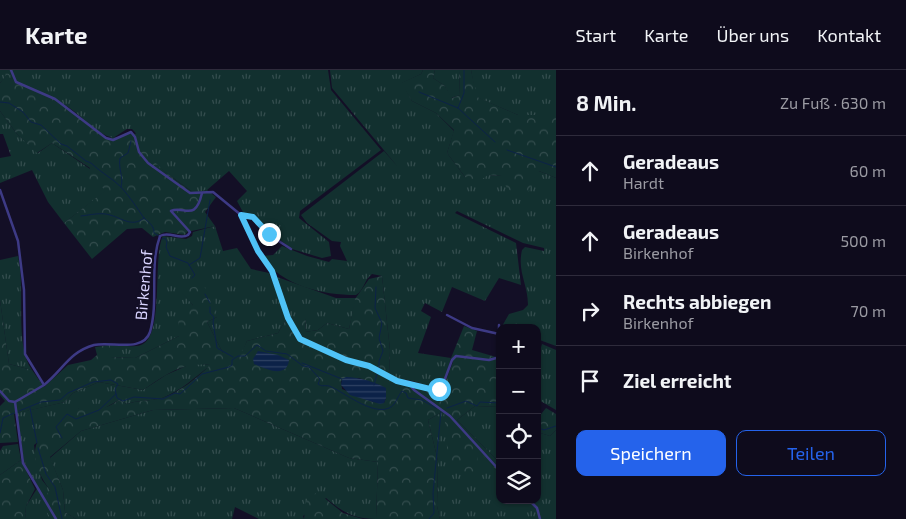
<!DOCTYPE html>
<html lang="de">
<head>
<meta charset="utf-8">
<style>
	:root { --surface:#0e0b1c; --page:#171425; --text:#f1f3f6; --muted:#9b9ba3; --line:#2e2b3b; --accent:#2563eb }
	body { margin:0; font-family:"Exo 2",sans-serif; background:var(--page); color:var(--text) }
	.controls { position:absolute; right:15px; bottom:15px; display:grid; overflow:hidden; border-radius:10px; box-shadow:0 1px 4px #0004 }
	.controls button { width:45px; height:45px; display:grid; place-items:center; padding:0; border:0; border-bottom:1px solid var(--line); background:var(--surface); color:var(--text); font:25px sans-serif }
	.stop { position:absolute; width:15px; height:15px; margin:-11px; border:4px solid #4fc3f7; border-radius:50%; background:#fff }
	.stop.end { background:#4fc3f7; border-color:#fff; box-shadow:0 1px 5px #0008 }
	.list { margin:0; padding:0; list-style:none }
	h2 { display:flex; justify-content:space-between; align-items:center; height:65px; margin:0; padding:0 20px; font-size:21px }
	h2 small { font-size:16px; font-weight:400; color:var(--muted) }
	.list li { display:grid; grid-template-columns:32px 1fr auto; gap:15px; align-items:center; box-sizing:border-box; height:70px; padding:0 20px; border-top:1px solid var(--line) }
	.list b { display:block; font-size:19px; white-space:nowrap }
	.list p { margin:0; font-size:16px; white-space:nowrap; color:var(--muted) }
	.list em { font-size:16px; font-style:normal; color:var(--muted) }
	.actions { display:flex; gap:10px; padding:15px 20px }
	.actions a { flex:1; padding:11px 0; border:1px solid var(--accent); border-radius:10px; text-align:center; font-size:18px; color:var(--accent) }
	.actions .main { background:var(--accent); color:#fff }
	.icon { flex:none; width:28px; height:28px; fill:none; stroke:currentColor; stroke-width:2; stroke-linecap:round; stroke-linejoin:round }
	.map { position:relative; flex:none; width:556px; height:449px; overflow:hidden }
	header { display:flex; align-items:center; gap:30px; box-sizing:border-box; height:70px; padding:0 25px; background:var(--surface); border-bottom:1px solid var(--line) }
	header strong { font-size:24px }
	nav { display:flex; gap:28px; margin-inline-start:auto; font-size:18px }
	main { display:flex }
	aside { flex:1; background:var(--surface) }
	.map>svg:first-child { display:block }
</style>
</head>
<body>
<header>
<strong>Karte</strong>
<nav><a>Start</a><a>Karte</a><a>Über uns</a><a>Kontakt</a></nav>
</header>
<main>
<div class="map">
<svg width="556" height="449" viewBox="0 0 556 449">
	<defs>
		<pattern id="grass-tufts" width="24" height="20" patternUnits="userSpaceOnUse" patternTransform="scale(1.25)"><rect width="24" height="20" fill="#12302f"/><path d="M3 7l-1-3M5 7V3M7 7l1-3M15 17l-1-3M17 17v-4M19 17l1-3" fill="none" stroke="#344d4e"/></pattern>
		<pattern id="forest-crowns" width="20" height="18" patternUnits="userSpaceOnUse" patternTransform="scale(1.25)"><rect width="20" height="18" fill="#12302f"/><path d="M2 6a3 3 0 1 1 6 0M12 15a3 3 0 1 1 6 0" fill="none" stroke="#344d4e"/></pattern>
		<pattern id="water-rules" width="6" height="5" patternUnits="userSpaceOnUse" patternTransform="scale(1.25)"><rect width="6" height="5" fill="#0c2248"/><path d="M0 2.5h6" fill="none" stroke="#2f4163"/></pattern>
	</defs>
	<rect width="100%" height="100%" fill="#130f26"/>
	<g fill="url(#grass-tufts)">
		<path d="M0,0H328L331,20L381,80L300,141L299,148L329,172L331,186L322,188L292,179L268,161L254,146L244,144L237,131L247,121L229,101L207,120L194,123C177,110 158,99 145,83C139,75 140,66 132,59H127L113,68C95,63 83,47 68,37C49,24 24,21 8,4L0,13Z"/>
		<path d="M330,0H423L421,4L402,13L412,31L436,43L454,61L447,83L465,107L488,105L502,106L539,101L556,108V276L537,269V258H501L509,244L523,240L528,235C528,214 517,202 522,180L525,177L544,181V178L523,173L457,141L455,143L516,173L521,215L499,208L485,231L452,217L442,242L425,233L421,241L431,247L418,283L451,288C443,316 446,322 416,312C407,309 398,310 389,306L390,280L382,206L372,204C364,210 364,220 356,225C323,225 281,216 262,186L273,185L282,176L307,186L329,192L332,189L347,191L340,176L341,172L332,171L307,153L301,145L384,81L398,97L332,18Z"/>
		<polygon points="435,0 459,0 460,25 451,28 445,16 433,8"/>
		<polygon points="471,0 556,0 556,45 518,45 476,27"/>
		<polygon points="0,41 17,64 38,83 52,73 90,99 107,120 64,153 48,132 32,100 0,113 0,88 11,86 3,64 0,64"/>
		<path d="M215,156L223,181L237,178L251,199L269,203L287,248L278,263L247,271L242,283H223L207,252L217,247L180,220L193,235L179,266L135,288L109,287L110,275C120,275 132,278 141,275C165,267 152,187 163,166L186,169L192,166L193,162Z"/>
		<path d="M18,186C26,219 14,275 32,300L9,294L0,230V190Z"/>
		<polygon points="277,207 336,228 356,228 349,259 327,253 318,260 305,262 306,248 290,248 276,209"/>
		<polygon points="542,274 556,280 556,340 537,329 537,291"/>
		<path d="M193,293L211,295C195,307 181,321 162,328C150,331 138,330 127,334L119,330L103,339L79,338L34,375L36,391L42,410L50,420L51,449H25L26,436L38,417L24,392L17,343L65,332L73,323L99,312L143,320L166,305Z"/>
		<polygon points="475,336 500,337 500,393 457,350"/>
		<path d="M234,338L349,388L378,392L376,449C354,449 342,442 326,428L303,446L304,449H259L235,437L232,449H76L65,442L63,420L50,388L81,361L153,340Z"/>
		<polygon points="444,341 500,404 500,430 531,430 537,438 532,430 537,430 537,362 550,366 556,360 556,449 440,449 437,436 438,391 428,350"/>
		<polygon points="18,374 21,390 0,405 0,381 3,376"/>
	</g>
	<g fill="url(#forest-crowns)" fill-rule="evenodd">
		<polygon points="423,0 435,0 433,8 445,16 452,28 460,25 459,0 471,0 477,27 518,45 556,45 556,108 539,101 525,128 507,119 502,106 488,105 479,111 465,107 447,83 454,60 436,43 412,31 401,13 421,4"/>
		<path d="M8,3L16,12L55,29L106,68L120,67L126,63L137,64C149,93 169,105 194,123L207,120L216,127L205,142L215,156L187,162L185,165L165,162L153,167L142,158L127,159L92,189L64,153L106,120L85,107L90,98L52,73L37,83L17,64L0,41V13Z"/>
		<path d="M382,206L390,280L389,310L433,321L443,318L453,292L451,288L464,256L477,261L472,280L496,287L497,290L500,289V337L475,336L457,350L500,393V404L477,379L478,407L449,401L444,341L428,350L438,391L437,436L440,449H376L378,392L349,388L234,338L153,340L81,361L50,387L63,420L65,442L76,449H51L41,432L50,420C29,392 28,368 59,350C65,346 73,340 79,338C100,334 97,345 119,330L127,334C138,330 150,331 162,328C180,322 197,308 210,295C181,292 166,305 143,320L99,312L73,323L65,332L14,344L18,372L0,373V336L5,331L0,325V230L9,294L32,300L44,317L68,295L91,290L97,285L95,277L110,275V287L135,288L179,266L178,244L193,235L179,220L203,215L215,232L217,247L207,252L223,283H241L247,271L278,263L287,248H306L305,262L318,260L327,253L349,259L355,229L369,209ZM359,308L382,316L386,328L384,333L373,332L342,319L341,311Z"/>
		<polygon points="546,338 556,344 556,360 550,366 537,362 537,349"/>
		<polygon points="21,390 35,419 26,436 25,449 0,449 0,405"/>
		<polygon points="317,422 343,443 363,449 304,449 306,431"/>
	</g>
	<g fill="url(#water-rules)">
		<path d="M258,281L278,285L289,290C287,309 265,299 254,294L253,289Z"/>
		<path d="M346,307C359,307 375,312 386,318V328L384,333L380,334L350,325L341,315L342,309Z"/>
	</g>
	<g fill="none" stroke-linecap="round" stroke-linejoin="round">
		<g stroke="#0c2248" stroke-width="1">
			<polyline points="419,22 458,38 495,72"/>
			<path d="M0,32L9,33L23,42L31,52L41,55L61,74L67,76L86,91L91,93C100,102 112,108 121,117C130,127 137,138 144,148C149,153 154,155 154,163L159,166"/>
			<polyline points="458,38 464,23 464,0"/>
			<polyline points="507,80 556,97"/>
			<path d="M121,117C124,107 118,99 120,88L128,83L131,71"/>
			<path d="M81,146C90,145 101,142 110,145C122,148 132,158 144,148"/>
			<polyline points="162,169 165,168 167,172 166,177 170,186 188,193 195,205 192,208"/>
			<polyline points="189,195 200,188 210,130"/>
			<polyline points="376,217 375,238 382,253 379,268 383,281 379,291 379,299"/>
			<polyline points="205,224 210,233"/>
			<polyline points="210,237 210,243 214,247 213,252 217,278 233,287"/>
			<polyline points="302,293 342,309"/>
			<polyline points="374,315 377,304"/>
			<polyline points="30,338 37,373"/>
			<polyline points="447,338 466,331 477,336 480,332 500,333"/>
			<path d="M19,341L41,332L60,330L68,323L93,312L111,310L118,314L115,319L117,328L123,331L134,327L163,329L175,323L180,324L202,304L229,297L232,295V290L238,286H245L257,275L266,281L287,284L303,296L309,297L320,309L318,314C322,317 323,315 329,316C341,320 372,346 389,338C396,335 397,327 402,321L406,323L408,328L422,330L436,338"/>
			<polyline points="537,357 544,360 556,356"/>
			<polyline points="0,363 3,348 14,343"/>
			<polyline points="62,368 56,357 67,344 76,349 99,340 116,324"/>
			<polyline points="38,378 46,404 55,417 62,449"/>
			<polyline points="429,449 434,443 433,423 441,342"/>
		</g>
		<g stroke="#3d3a85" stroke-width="2.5">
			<polyline points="11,0 16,12 55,29 106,68 113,70 131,62 135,67 139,82 148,93 190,123 213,122 241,145 258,181 271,201 288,248 304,272 346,290 369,296 389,308 430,319 442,317 452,290 456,286 489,290 500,287"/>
			<polyline points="0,120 18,171 24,220 25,284 44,315 15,332 23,393 56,449"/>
			<polyline points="241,145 253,147 274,168 291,179"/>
			<polyline points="447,245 472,258 499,264"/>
			<polyline points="499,255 499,264"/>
			<polyline points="409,314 414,320 450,346 500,401"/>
			<path d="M44,315C63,300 69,282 94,275C111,271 143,283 150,262C159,231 149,196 160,166C169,161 180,170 188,165L190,162L171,141C184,135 195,153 202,123"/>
			<polyline points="0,321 9,331 15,332"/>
			<polyline points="529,430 537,438 540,449"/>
		</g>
	</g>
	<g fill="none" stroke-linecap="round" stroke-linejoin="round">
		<polyline stroke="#4fc3f7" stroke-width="6" points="269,164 253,147 241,145 258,181 272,201 288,248 300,269 346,290 369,296 397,311 430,319 439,319"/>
	</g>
	<g text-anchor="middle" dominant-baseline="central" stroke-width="4.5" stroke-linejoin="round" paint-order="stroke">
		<g font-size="16" fill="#d9d4ff" stroke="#130f26">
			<text transform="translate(143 215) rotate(-85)">Birkenhof</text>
		</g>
	</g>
</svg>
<div class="controls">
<button>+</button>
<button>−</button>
<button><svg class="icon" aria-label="locate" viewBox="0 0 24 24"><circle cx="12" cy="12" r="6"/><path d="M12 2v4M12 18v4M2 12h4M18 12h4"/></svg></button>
<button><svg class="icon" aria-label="layers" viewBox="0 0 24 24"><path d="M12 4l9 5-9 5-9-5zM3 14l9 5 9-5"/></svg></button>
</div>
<div class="stop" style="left:439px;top:319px"></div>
<div class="stop end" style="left:269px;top:164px"></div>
</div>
<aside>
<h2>8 Min.<small>Zu Fuß · 630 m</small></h2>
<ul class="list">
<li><svg class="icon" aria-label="ahead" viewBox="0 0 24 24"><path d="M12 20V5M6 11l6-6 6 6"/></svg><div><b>Geradeaus</b><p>Hardt</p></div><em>60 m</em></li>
<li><svg class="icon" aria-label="ahead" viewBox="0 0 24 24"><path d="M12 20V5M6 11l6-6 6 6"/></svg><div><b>Geradeaus</b><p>Birkenhof</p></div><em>500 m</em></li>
<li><svg class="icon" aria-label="right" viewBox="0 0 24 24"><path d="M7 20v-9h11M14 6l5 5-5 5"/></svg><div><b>Rechts abbiegen</b><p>Birkenhof</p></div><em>70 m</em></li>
<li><svg class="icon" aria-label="arrive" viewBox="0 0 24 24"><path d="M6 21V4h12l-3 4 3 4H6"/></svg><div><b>Ziel erreicht</b></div></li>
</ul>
<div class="actions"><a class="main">Speichern</a><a>Teilen</a></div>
</aside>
</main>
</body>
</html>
